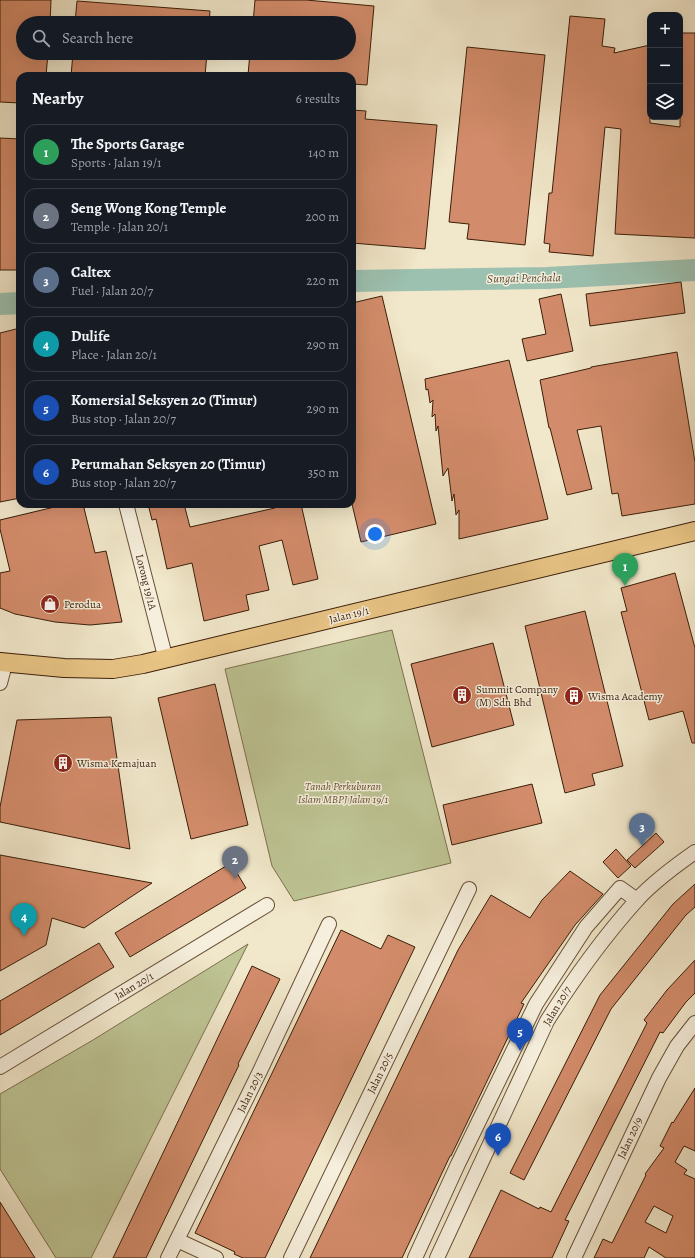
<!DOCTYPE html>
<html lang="en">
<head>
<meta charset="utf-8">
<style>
	:root { --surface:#171b24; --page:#242831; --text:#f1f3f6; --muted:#9ea1a6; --line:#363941; --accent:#b45309 }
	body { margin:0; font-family:Alegreya,serif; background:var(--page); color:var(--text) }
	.controls { position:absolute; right:12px; top:12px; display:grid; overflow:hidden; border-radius:8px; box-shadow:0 4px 16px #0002 }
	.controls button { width:36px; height:36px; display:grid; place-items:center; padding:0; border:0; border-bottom:1px solid var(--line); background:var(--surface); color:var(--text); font:20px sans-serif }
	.you { position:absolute; left:375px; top:534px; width:14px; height:14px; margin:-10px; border:3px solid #fff; border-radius:50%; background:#1a73e8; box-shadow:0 0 0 6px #1a73e833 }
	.badge { display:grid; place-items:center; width:26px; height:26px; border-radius:50%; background:var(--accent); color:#fff; font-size:13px; font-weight:700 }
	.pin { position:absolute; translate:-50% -33px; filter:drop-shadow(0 1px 2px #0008) }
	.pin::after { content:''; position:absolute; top:21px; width:14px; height:12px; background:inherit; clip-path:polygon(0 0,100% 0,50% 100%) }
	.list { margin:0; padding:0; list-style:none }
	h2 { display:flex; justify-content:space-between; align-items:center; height:52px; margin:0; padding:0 16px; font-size:17px }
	h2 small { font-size:13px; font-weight:400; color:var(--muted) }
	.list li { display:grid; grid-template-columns:26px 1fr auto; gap:12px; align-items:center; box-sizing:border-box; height:56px; margin:0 8px 8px; padding:0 8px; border:1px solid var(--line); border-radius:12px }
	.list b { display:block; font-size:15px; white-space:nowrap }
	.list p { margin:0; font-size:13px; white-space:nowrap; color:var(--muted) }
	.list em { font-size:13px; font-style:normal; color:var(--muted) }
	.icon { flex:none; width:22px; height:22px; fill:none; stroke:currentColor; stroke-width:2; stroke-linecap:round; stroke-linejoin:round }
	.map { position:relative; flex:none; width:695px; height:1258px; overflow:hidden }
	.search { position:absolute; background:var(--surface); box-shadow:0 4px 16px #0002; left:16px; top:16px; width:340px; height:44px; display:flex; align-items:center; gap:10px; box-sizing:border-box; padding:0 14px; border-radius:22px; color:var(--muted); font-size:15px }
	.panel { position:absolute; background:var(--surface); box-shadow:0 4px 16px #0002; left:16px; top:72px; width:340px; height:436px; border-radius:12px }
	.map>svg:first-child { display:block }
</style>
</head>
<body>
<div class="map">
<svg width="695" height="1258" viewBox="0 0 695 1258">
	<rect width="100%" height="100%" fill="#f1e7ca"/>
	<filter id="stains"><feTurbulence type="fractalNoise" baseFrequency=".005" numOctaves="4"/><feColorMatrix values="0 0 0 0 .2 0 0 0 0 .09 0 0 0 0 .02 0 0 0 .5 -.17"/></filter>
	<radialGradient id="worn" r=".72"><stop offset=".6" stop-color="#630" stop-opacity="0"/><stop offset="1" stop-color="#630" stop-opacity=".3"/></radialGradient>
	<g fill="#bec494" stroke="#7c714e">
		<polygon points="392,630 451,863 294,901 272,866 225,669"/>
		<polygon points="248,944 91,1258 56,1258 0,1169 0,1094 93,1040"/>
	</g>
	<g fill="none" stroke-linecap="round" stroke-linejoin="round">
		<g stroke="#9cc1b0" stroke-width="22">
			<polyline points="352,281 547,278 695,270"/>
			<polyline points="0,304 20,303"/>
		</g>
	</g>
	<g fill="#d38c6b" stroke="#3a1e08" fill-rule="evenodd">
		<polygon points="0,0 51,0 50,23 23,23 23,53 48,53 46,76 20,76 20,103 0,102"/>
		<polygon points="255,0 306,0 374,6 367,85 352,84 352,76 248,75 250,53 349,53 349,23 253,23"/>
		<polygon points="77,1 210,11 209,23 75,23"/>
		<polygon points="570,16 605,19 602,46 615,48 614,53 650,45 650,123 680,127 680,33 695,33 695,238 615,234 621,129 605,127 593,256 549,252 550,244 544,243 549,193 552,193"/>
		<polygon points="467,47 545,55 525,245 467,239 469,224 449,222"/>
		<polygon points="73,53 207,53 205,76 71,76"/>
		<polygon points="352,110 366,111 365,119 437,125 425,249 352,243"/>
		<polygon points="0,138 20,139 20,270 0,270"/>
		<polygon points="681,282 685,313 590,326 586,294"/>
		<polygon points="561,294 573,351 527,361 522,339 546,334 539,299"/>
		<polygon points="382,296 436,524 361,542 352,504 352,303"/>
		<polygon points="20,328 20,498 0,502 0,333"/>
		<polygon points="677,352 695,462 695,504 622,516 618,493 612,494 601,426 577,430 592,489 567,495 550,428 549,428 540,380 591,368 591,367"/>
		<polygon points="509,360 548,519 459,539 459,510 456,515 454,494 452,501 448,468 443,476 438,426 436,431 435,414 432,417 433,400 430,403 428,389 426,390 425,379"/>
		<polygon points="67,504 83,504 95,553 106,551 122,622 90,625 55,622 15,614 0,608 0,573 10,571 0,529 0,520"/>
		<polygon points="148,504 184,504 190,527 275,508 274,504 301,504 318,579 293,585 282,540 259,546 269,590 246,595 249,610 204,621 192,563 167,569 156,519 152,520"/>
		<polygon points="675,573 695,648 695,743 692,743 683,711 649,720 621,612 627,611 621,588"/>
		<polygon points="585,611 623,766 592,774 595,785 565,793 525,626"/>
		<polygon points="493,643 514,725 432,747 411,664"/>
		<polygon points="215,684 248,825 191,839 158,698"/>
		<polygon points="111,717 130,849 0,822 0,807 17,720"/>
		<polygon points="532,784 542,823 452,845 443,805"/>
		<polygon points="656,833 664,842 635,868 627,860"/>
		<polygon points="616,849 631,866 618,878 603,862"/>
		<polygon points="0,855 152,883 84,928 52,918 46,945 0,971"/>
		<polygon points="231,863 246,888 130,957 115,933"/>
		<polygon points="570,871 603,894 575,925 521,1003 524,1004 451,1156 450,1156 402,1258 310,1258 458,950 491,895 530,918 542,900"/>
		<polygon points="695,884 695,907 686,915 611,1009 524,1180 510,1173 600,995 673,904"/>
		<polygon points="341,930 381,949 388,935 415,947 265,1258 243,1258 234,1254 235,1252 195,1233"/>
		<polygon points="99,943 114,967 0,1035 0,1001"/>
		<polygon points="695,960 695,993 686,1002 663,1033 660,1032 565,1220 569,1221 552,1258 469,1258 501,1190 539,1209 540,1207 551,1212 647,1023 644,1020 667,990"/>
		<polygon points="252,966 280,979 238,1064 239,1065 146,1258 113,1258"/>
		<path d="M695,1088V1151L684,1146L675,1162L687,1170L684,1174L695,1179V1258H666L649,1247L644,1258H594L603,1239L612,1243L646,1175L645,1174L664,1148L660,1146L672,1122L673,1123ZM654,1206L673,1216L666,1233L645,1222Z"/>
		<polygon points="0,1202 35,1258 0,1258"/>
	</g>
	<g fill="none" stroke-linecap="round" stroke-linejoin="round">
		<g stroke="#685038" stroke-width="16">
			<g id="minor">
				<polyline points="126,504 166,660"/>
				<polyline points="0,683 5,664"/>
				<polyline points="0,1067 267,905"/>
				<polyline points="177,1240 216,1258"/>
				<polyline points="168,1258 260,1071 329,924"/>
				<polyline points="291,1258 469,889"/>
				<polyline points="415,1258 458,1164 536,1004 586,927 620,888 637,900"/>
				<path d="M437,1258L547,1021C574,978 603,938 636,901C653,882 675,866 695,852"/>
				<polyline points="574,1258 659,1078 677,1046 695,1023"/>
			</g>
		</g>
		<g stroke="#3a1e08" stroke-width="20">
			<polyline id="major" points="0,662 64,668 113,669 143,664 695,531"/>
		</g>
		<use href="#minor" stroke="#f6efdd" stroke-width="14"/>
		<use href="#major" stroke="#e8c485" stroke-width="18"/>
	</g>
	<defs>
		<g id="shop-disc" transform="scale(1)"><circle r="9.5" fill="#8f2418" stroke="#f6efdd"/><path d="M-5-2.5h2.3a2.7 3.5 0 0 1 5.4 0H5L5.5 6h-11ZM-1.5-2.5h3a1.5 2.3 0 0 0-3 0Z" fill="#fff"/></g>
		<g id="building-disc" transform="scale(1)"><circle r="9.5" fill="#8f2418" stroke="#f6efdd"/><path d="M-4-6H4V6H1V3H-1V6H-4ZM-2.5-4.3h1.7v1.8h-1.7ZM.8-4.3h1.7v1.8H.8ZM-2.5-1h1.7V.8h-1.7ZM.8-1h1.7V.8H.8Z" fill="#fff"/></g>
	</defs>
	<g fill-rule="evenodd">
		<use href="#shop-disc" x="50" y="604"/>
		<use href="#building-disc" x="462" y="695"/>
		<use href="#building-disc" x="574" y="696"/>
		<use href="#building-disc" x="63" y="763"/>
	</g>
	<g text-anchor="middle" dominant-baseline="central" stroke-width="3" stroke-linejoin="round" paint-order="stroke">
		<g font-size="11" fill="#3a1e08" stroke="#f6efdd">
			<text transform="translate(146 582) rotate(76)">Lorong 19/1A</text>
			<text transform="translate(349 615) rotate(-14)">Jalan 19/1</text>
			<text transform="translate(134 986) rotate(-31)">Jalan 20/1</text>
			<text transform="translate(557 1006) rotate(-59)">Jalan 20/7</text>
			<text transform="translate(380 1073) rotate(-64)">Jalan 20/5</text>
			<text transform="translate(250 1092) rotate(-64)">Jalan 20/3</text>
			<text transform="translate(630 1138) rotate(-65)">Jalan 20/9</text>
		</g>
		<g font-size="11" fill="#3a1e08" stroke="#f6efdd" text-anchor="start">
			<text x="64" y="604">Perodua</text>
			<text x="476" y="689">Summit Company<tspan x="476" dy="13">(M) Sdn Bhd</tspan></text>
			<text x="588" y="696">Wisma Academy</text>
			<text x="77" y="763">Wisma Kemajuan</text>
		</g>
		<g font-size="11" font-style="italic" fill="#625032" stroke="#f6efdd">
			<text x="343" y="786">Tanah Perkuburan<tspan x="343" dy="13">Islam MBPJ Jalan 19/1</tspan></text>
		</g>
		<g font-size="12" font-style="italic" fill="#574f3a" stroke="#f6efdd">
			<text transform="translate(524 278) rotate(-1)">Sungai Penchala</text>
		</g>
	</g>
	<rect width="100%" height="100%" filter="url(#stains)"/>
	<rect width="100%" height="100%" fill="url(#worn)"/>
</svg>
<div class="controls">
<button>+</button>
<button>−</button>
<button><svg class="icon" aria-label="layers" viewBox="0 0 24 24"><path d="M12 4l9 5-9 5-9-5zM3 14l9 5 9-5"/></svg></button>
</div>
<div class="you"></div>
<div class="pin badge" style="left:625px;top:586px;background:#2e9e5b">1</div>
<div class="pin badge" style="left:235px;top:879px;background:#6b7280">2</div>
<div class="pin badge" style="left:642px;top:846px;background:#5c6f8a">3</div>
<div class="pin badge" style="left:24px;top:936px;background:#0f9aa8">4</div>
<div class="pin badge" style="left:520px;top:1051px;background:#1a4fb4">5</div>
<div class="pin badge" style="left:498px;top:1156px;background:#1a4fb4">6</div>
<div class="search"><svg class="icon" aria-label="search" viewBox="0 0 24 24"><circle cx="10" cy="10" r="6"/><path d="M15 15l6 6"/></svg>Search here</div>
<section class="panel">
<h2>Nearby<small>6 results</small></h2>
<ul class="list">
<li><span class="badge" style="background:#2e9e5b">1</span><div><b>The Sports Garage</b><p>Sports · Jalan 19/1</p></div><em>140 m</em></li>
<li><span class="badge" style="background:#6b7280">2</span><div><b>Seng Wong Kong Temple</b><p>Temple · Jalan 20/1</p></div><em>200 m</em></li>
<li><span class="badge" style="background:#5c6f8a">3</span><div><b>Caltex</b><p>Fuel · Jalan 20/7</p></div><em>220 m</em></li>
<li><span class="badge" style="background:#0f9aa8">4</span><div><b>Dulife</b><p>Place · Jalan 20/1</p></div><em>290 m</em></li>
<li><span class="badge" style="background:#1a4fb4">5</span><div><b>Komersial Seksyen 20 (Timur)</b><p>Bus stop · Jalan 20/7</p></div><em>290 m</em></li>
<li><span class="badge" style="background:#1a4fb4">6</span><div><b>Perumahan Seksyen 20 (Timur)</b><p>Bus stop · Jalan 20/7</p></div><em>350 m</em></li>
</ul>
</section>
</div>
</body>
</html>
